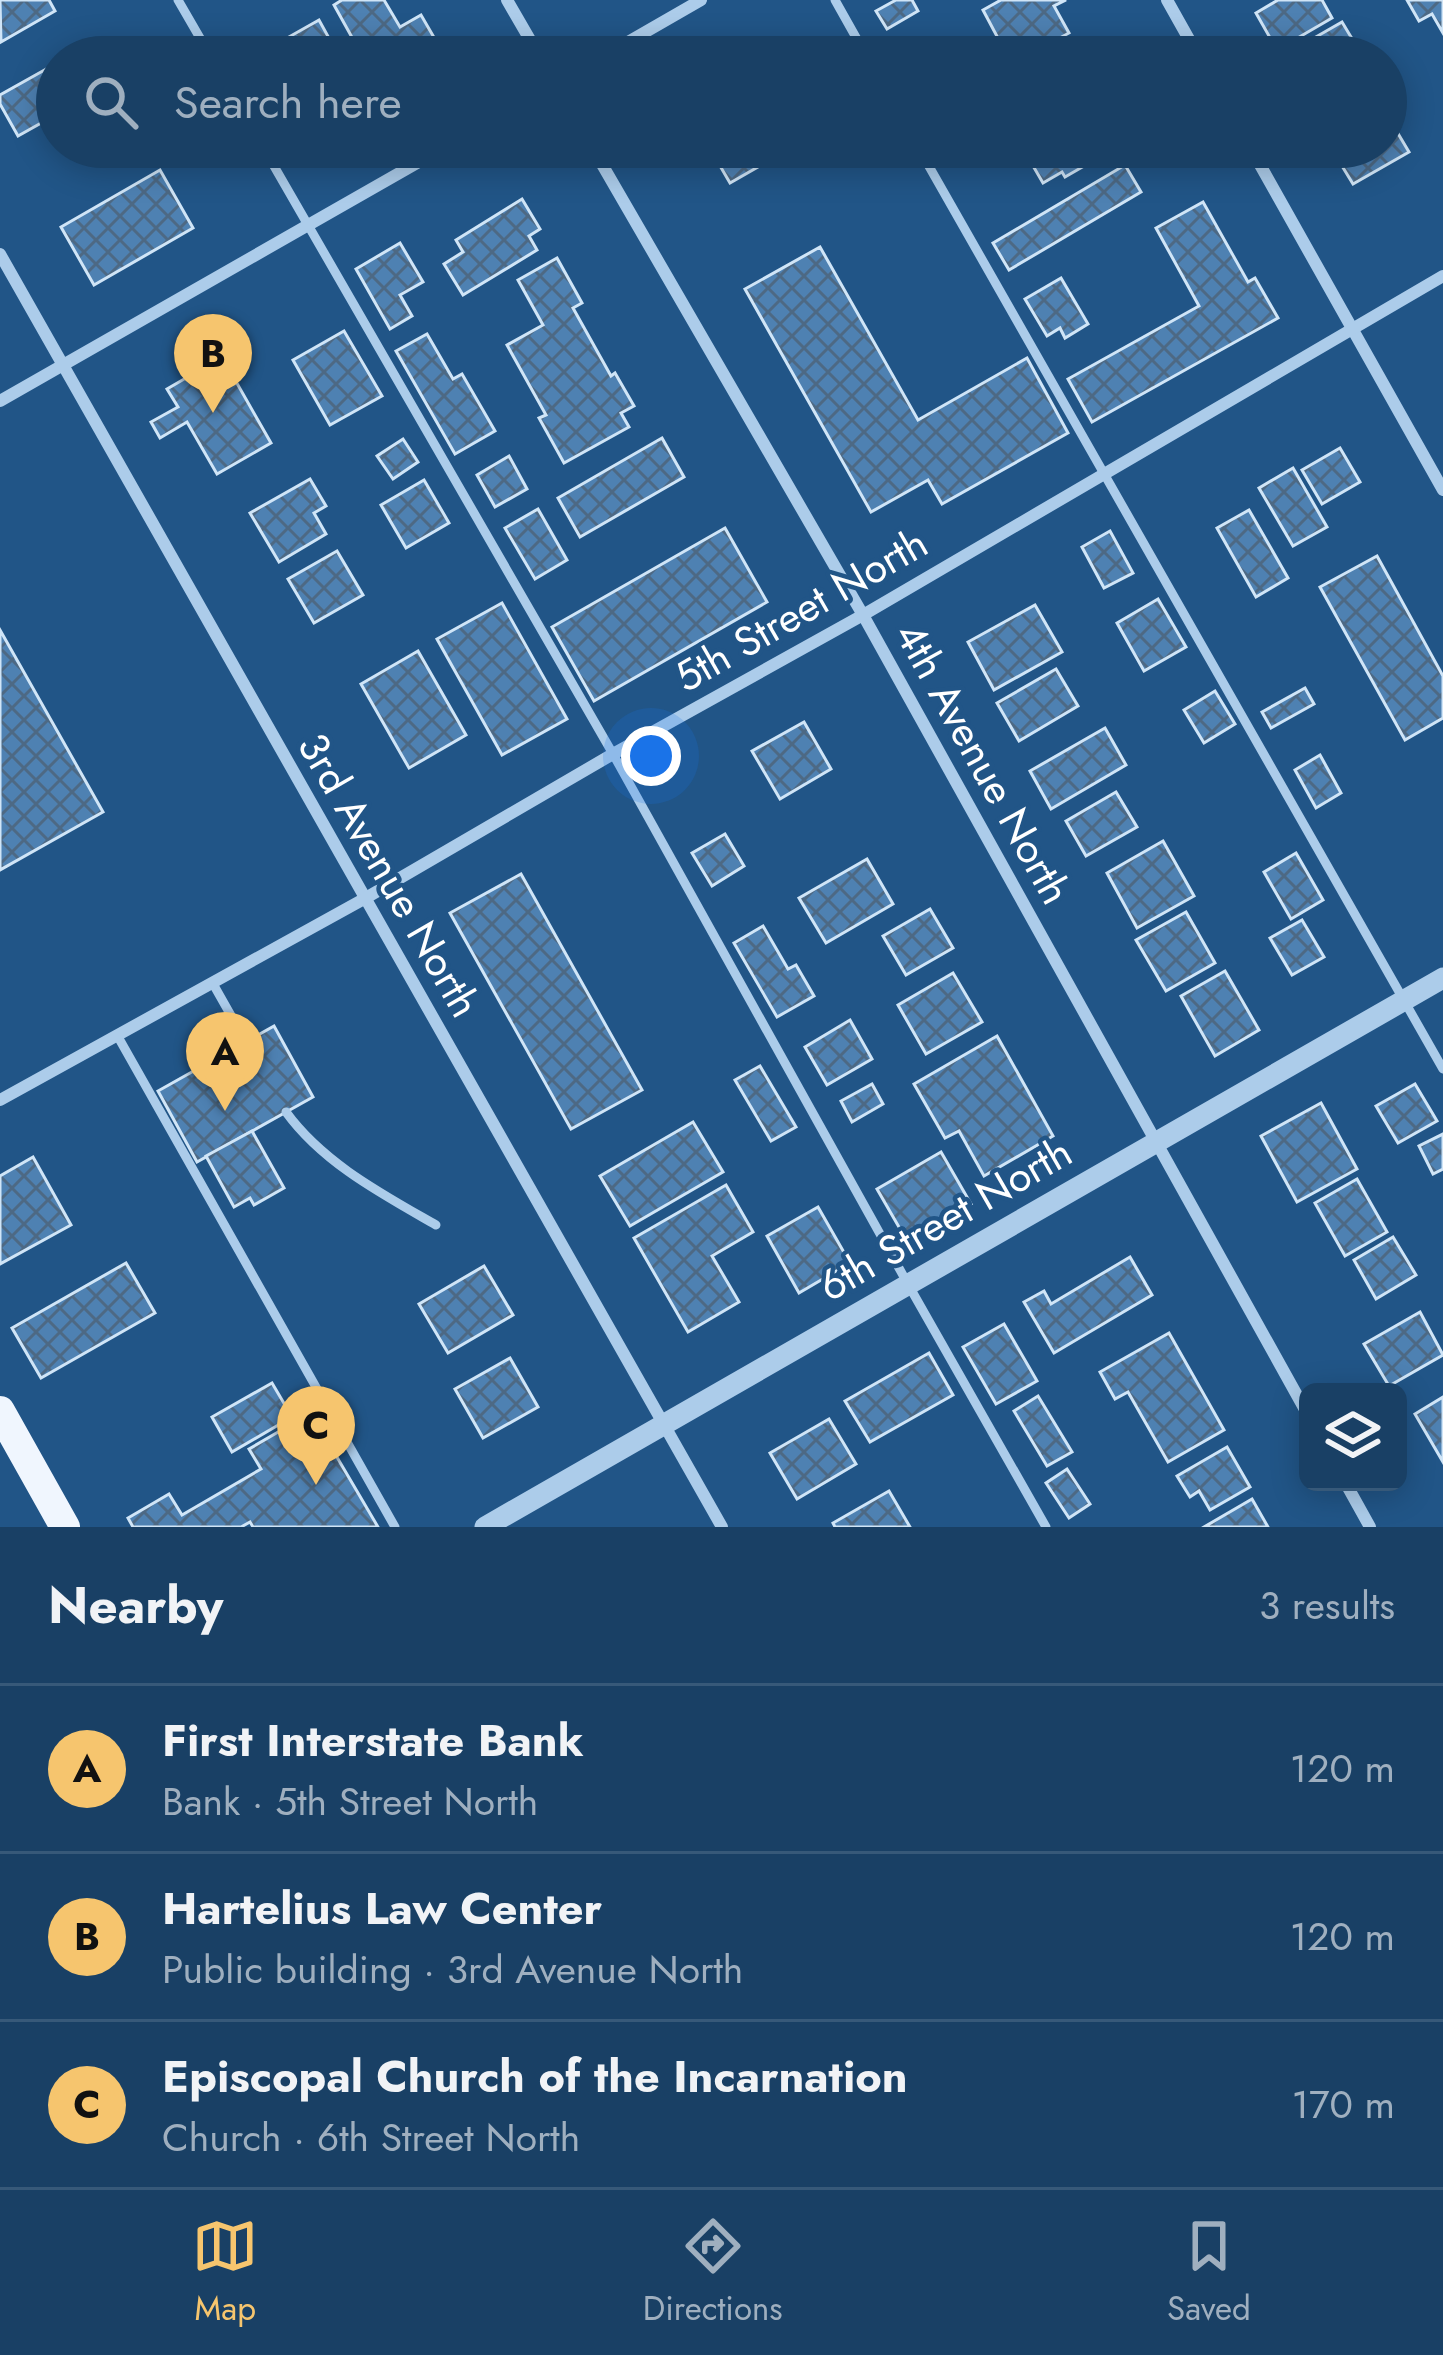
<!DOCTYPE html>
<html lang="en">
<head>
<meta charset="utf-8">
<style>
	:root { --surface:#194065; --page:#22476b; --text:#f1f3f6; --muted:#9fafbf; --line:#375979; --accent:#f6c56e }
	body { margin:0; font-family:Jost,sans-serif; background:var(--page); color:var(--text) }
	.controls { position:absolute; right:36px; bottom:36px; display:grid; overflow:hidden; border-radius:18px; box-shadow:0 6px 30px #0003 }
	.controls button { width:108px; height:108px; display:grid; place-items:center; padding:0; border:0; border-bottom:3px solid var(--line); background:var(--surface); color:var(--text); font:60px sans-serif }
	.you { position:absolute; left:651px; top:756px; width:42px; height:42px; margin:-30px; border:9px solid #fff; border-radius:50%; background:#1a73e8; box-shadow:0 0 0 18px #1a73e833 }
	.badge { display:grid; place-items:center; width:78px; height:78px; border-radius:50%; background:var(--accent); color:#111; font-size:39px; font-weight:700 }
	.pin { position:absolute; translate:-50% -99px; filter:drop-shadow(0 3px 6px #0008) }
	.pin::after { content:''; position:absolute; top:63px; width:42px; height:36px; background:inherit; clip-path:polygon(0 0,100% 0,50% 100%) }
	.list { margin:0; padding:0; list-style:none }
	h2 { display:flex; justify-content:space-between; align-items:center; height:156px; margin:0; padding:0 48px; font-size:51px }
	h2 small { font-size:39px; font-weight:400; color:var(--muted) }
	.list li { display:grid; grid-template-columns:78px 1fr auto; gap:36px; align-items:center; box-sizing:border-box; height:168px; padding:0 48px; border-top:3px solid var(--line) }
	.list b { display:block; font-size:45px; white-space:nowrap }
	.list p { margin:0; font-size:39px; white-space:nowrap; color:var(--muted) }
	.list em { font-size:39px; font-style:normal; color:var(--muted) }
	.icon { flex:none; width:66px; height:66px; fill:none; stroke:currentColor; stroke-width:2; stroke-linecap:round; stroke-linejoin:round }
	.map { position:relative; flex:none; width:1443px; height:1527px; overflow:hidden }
	.search { position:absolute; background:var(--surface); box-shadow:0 6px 30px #0003; left:36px; right:36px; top:36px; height:132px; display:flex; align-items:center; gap:30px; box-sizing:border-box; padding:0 42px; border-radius:66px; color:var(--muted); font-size:45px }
	.sheet { height:660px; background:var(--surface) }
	nav { display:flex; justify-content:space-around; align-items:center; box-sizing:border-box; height:168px; border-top:3px solid var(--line); background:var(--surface); font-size:33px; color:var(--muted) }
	nav a { display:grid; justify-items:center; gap:6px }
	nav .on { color:var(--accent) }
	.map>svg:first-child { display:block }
</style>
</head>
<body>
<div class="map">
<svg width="1443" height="1527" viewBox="0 0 1443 1527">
	<defs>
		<pattern id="building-cross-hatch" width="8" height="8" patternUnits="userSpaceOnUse" patternTransform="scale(3)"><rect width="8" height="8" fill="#4e81b2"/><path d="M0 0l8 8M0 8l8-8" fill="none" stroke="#4d6984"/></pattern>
	</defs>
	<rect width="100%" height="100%" fill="#215587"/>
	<g fill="url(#building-cross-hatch)" stroke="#d0e5f7" stroke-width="3">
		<polygon points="0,0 49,0 55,11 1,42"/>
		<polygon points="342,0 384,0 400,27 421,15 443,53 436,57 288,57 280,42 319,20 336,51 354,41 334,5"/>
		<polygon points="896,0 912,0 918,11 887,29 876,11"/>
		<polygon points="1001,0 1066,0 1054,6 1069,33 1024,57 1008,57 983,10"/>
		<polygon points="1278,0 1322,0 1332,18 1277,50 1256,13"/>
		<polygon points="1407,0 1443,0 1443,33 1432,14 1419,21"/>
		<polygon points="1342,22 1363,57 1281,57"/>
		<polygon points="1064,41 1073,57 1037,57"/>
		<polygon points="57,63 57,114 18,136 0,104 0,95"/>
		<polygon points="1387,115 1409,152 1353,184 1331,148 1386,147"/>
		<polygon points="709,147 793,147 730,183"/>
		<polygon points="938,147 973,147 975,151 950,166"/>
		<polygon points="1022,147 1117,147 1065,177 1062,172 1043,183"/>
		<polygon points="1125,165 1141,192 1009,270 993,243"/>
		<polygon points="160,170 193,228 94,285 61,227"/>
		<polygon points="522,199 540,229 529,236 537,250 463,295 444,264 463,252 456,240"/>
		<polygon points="1203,202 1248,282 1255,278 1278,318 1092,422 1068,379 1199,306 1156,228"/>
		<polygon points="400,243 423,282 400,295 412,316 390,329 356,269"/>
		<polygon points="820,247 918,420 1027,358 1068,433 942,504 928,480 871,512 745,289"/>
		<polygon points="557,258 582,303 573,308 611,376 615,373 634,406 621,413 629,427 564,463 539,418 546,415 507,345 543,325 518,280"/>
		<polygon points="1061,278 1088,324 1065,338 1060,328 1047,336 1025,299"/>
		<polygon points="344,331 382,396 330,425 293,360"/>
		<polygon points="427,334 453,379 462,374 495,431 455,454 396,351"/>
		<polygon points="222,357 271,443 217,474 187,422 160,438 151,422 178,407 167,389"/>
		<polygon points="662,438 684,477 580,537 558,498"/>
		<polygon points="403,439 418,462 393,479 377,456"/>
		<polygon points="1340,448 1360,482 1322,504 1302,470"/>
		<polygon points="509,456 527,489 495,507 477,475"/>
		<polygon points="1293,468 1327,527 1293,546 1259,488"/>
		<polygon points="310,479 326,506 314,513 326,534 279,562 250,513"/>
		<polygon points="424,480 449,523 406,548 381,505"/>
		<polygon points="538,509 567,560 535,579 505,528"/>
		<polygon points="1249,510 1288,578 1256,597 1217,528"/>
		<polygon points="725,528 767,602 594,701 552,627"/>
		<polygon points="1110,531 1133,573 1104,588 1082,547"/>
		<polygon points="337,551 363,595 314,623 288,579"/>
		<polygon points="1377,556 1443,676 1443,718 1405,740 1320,587"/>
		<polygon points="1158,599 1186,647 1144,671 1117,623"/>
		<polygon points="502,603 567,719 502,755 437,639"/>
		<polygon points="1035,605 1062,652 994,690 968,642"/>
		<polygon points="0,630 103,812 0,870"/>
		<polygon points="418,651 466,735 409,768 361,684"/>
		<polygon points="1056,669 1078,706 1019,741 997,703"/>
		<polygon points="1305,688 1314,704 1271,728 1262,712"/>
		<polygon points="1215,691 1235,724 1204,743 1184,710"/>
		<polygon points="804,722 831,769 780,799 752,751"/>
		<polygon points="1105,728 1126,765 1051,809 1030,771"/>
		<polygon points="1320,755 1341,793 1316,808 1295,770"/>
		<polygon points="1116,792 1137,827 1086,856 1066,821"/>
		<polygon points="725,834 744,866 712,886 692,853"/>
		<polygon points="1163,841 1194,896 1137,928 1107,873"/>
		<polygon points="1296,853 1323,900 1291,919 1264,872"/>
		<polygon points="867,859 893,904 826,943 799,898"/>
		<polygon points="521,874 642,1090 571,1129 450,913"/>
		<polygon points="930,909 953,948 906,975 883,936"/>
		<polygon points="1186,912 1215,963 1166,991 1136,940"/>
		<polygon points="1302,920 1324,957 1292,975 1270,938"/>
		<polygon points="763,926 788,969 796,965 814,996 777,1017 734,943"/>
		<polygon points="1225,971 1259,1030 1215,1056 1181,996"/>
		<polygon points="953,973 982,1022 926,1054 898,1005"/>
		<polygon points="850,1020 872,1059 827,1085 805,1047"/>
		<polygon points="274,1026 313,1097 197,1162 158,1091"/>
		<polygon points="997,1036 1053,1136 984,1176 959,1131 945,1138 914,1084"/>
		<polygon points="760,1066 796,1127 771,1141 735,1080"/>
		<polygon points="872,1084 883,1104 852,1122 841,1101"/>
		<polygon points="1415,1084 1437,1121 1398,1143 1376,1106"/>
		<polygon points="1321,1103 1357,1169 1297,1202 1261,1136"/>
		<polygon points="693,1122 723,1172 630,1226 600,1176"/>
		<polygon points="252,1131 284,1188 254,1205 250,1198 234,1207 206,1156"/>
		<polygon points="1443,1134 1443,1169 1433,1174 1419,1146"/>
		<polygon points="941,1152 971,1204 907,1241 877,1189"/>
		<polygon points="33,1157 71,1225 0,1264 0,1176"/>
		<polygon points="1357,1179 1387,1232 1345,1256 1315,1203"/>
		<polygon points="726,1185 753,1232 712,1256 739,1302 688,1332 634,1238"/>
		<polygon points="818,1207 850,1263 799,1293 767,1236"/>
		<polygon points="1393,1237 1416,1275 1376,1299 1354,1260"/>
		<polygon points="1130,1257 1152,1295 1054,1353 1024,1302 1044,1291 1051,1304"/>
		<polygon points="126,1263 155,1313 41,1378 12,1328"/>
		<polygon points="484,1266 513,1315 448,1353 419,1304"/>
		<polygon points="1420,1312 1443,1355 1389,1386 1364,1344"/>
		<polygon points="1004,1324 1037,1381 996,1404 963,1347"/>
		<polygon points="1169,1333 1224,1430 1168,1462 1128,1392 1115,1399 1100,1372"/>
		<polygon points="929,1353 953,1395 870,1442 845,1401"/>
		<polygon points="510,1358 538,1407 483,1438 455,1389"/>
		<polygon points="272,1383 292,1417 232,1452 212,1417"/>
		<polygon points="1038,1396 1072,1452 1047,1466 1014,1411"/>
		<polygon points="1443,1397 1443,1462 1415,1414"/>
		<polygon points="311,1413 378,1527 253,1527 250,1522 241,1527 133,1527 128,1518 169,1494 182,1515 261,1469 249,1449"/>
		<polygon points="829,1419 856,1464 797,1499 770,1453"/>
		<polygon points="1227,1447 1250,1487 1210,1510 1199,1491 1190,1497 1177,1476"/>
		<polygon points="1067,1469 1090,1504 1069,1518 1046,1483"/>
		<polygon points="889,1491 910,1527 835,1527 833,1523"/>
		<polygon points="1252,1499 1268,1527 1204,1527"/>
	</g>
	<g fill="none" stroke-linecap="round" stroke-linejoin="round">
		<g stroke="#acccea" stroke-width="9">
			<polyline points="178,0 211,57"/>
			<polyline points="835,0 867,57"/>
			<polyline points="263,147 613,754 909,1286 1046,1527"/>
			<polyline points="918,147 1443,1069"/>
			<polyline points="212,982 246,1042"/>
			<polyline points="117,1035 395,1527"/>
			<path d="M286,1112C323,1163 382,1194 436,1225"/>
		</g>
		<g stroke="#acccea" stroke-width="12">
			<polyline points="507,0 540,57"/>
			<polyline points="1167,0 1199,57"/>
			<polyline points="602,57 701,0"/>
			<polyline points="592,147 863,615 1308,1415"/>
			<polyline points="1250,147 1443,490"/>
			<polyline points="0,254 722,1527"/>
			<polyline points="0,401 445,147"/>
			<polyline points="0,1100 364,899 613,754 863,615 1443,276"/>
			<polyline points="1345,1482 1370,1527"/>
		</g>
		<polyline stroke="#acccea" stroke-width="21" points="485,1527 1443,978"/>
		<polyline stroke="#f0f6fe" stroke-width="30" points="0,1411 65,1527"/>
	</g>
	<g text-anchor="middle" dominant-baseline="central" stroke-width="9" stroke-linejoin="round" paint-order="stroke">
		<g font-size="42" fill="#fff" stroke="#215587">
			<text transform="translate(801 610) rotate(-30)">5th Street North</text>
			<text transform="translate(983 763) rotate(61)">4th Avenue North</text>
			<text transform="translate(389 875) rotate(60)">3rd Avenue North</text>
			<text transform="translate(945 1219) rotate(-30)">6th Street North</text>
		</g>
	</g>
</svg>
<div class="controls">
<button><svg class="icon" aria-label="layers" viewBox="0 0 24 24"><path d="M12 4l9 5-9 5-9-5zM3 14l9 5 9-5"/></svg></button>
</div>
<div class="you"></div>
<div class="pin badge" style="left:225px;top:1111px">A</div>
<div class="pin badge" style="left:213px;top:413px">B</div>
<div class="pin badge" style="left:316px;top:1485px">C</div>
<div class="search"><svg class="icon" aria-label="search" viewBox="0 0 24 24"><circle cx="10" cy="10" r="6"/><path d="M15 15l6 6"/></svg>Search here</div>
</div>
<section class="sheet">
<h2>Nearby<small>3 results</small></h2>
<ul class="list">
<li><span class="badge">A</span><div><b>First Interstate Bank</b><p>Bank · 5th Street North</p></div><em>120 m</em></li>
<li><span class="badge">B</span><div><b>Hartelius Law Center</b><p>Public building · 3rd Avenue North</p></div><em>120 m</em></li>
<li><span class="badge">C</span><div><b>Episcopal Church of the Incarnation</b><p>Church · 6th Street North</p></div><em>170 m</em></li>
</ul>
</section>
<nav>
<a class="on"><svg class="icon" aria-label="map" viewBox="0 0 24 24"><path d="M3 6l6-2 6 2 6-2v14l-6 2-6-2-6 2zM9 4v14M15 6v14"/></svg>Map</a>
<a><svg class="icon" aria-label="directions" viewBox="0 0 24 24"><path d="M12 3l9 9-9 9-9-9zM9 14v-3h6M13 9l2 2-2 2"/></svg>Directions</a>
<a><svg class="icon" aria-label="saved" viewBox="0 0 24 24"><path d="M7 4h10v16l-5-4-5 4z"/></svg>Saved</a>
</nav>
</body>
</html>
